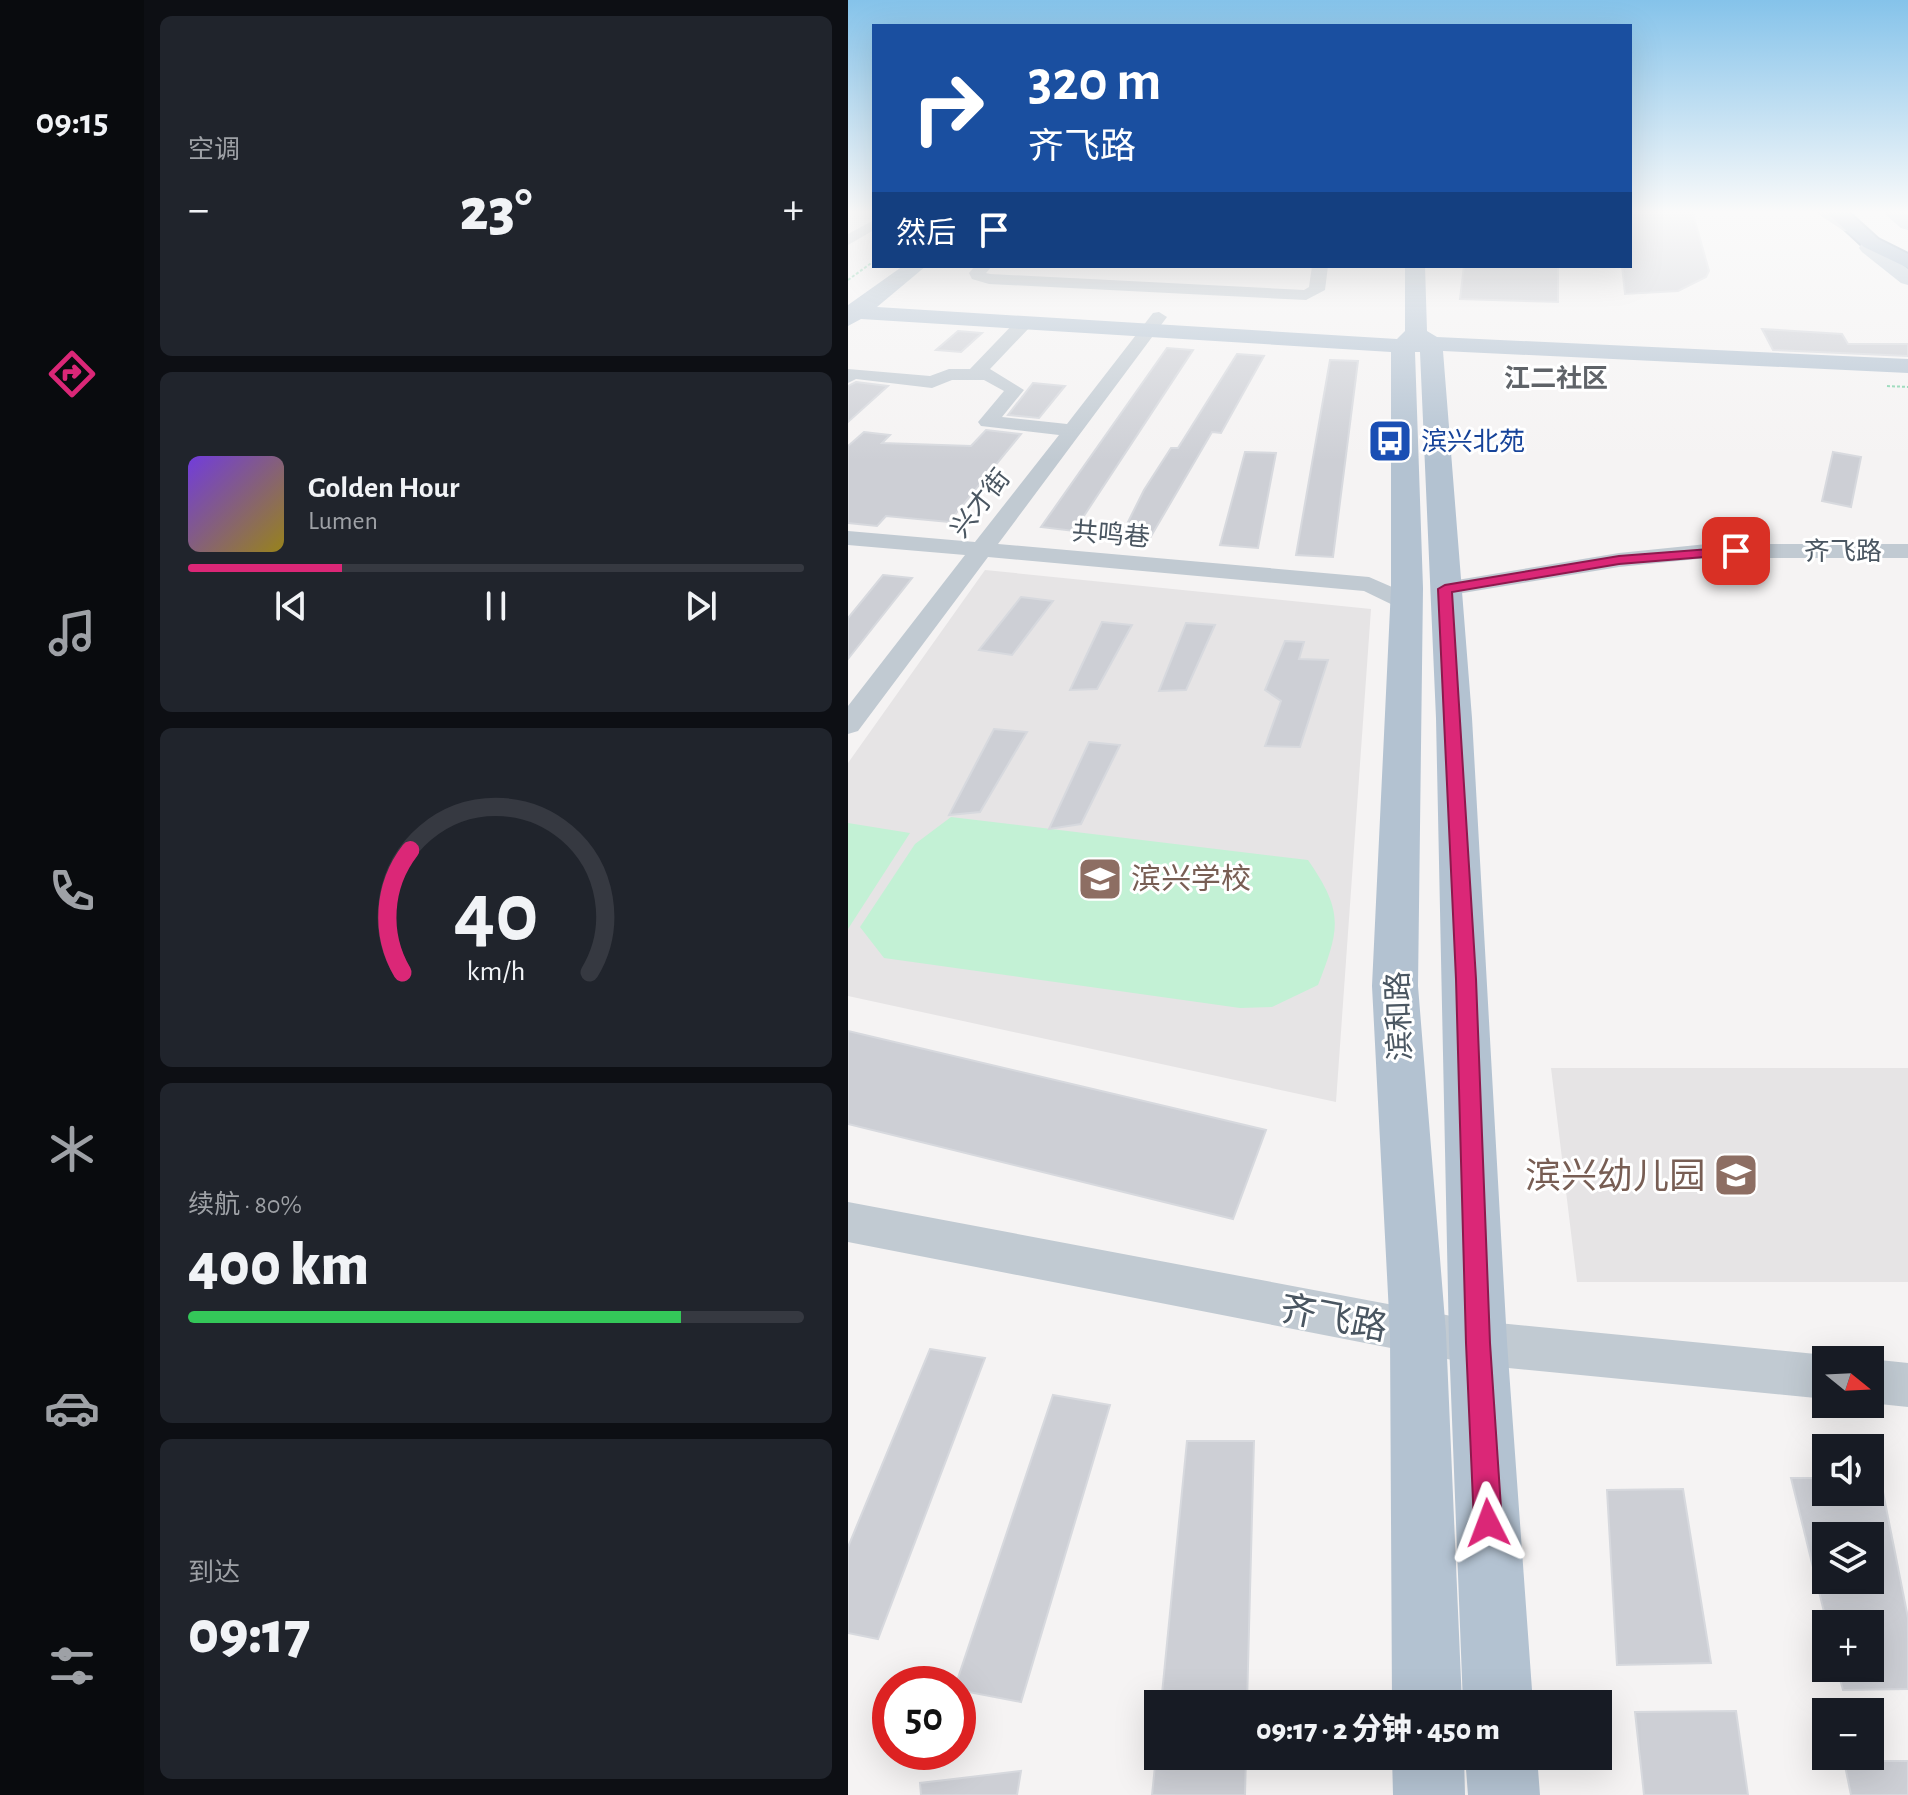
<!DOCTYPE html>
<html lang="zh">
<head>
<meta charset="utf-8">
<style>
  body { margin:0; font-family:"Alegreya Sans","Noto Sans SC",sans-serif; background:#20242c; color:#f1f3f6; height:100vh; display:flex; flex-direction:column; font-size:30px; white-space:nowrap }
  * { box-sizing:border-box; margin:0 }
  p { font-size:26px; color:#9ea1a6 }
  .icon { flex:none; width:44px; height:44px; fill:none; stroke:currentColor; stroke-width:2; stroke-linecap:round; stroke-linejoin:round }
  .map { position:relative; flex:1; overflow:hidden }
  .sheet { display:flex; flex-direction:column; gap:16px; padding:16px; background:#0d0f14; width:704px }
  .sheet>* { flex:none }
  .top-card { position:absolute; left:24px; top:24px; width:760px; height:244px; border-radius:0px; box-shadow:0 8px 32px #0002; background:#1a4fa0; color:#fff; overflow:hidden }
  .needle { width:52px; rotate:108deg }
  .tools { position:absolute; left:964px; top:1346px; display:grid; gap:16px }
  .tools a { display:grid; place-items:center; width:72px; height:72px; border-radius:0px; background:#171b24; box-shadow:0 8px 32px #0002; font-size:40px }
  .speed { position:absolute; left:24px; top:1666px; display:flex; gap:16px; font-size:40px; font-weight:700; text-align:center }
  .speed>* { display:grid; place-content:center; width:104px; height:104px; border-radius:50%; background:#171b24; box-shadow:0 8px 32px #0002; line-height:1 }
  .speed .limit { border:12px solid #d22; background:#fff; color:#111 }
  .pin { position:absolute; display:grid; place-items:center; width:68px; height:68px; color:#fff; margin:-34px; border-radius:16px; box-shadow:0 4px 12px #0006 }
  .me { position:absolute; width:88px; margin:-44px; rotate:357deg; stroke-linejoin:round; filter:drop-shadow(0 0 6px #0008) }
  .turn { display:flex; align-items:center; gap:28px; height:168px; padding:0 24px; font-size:36px }
  .turn .icon { width:104px; height:104px; stroke-width:2.5 }
  .turn b { display:block; font-size:56px; line-height:68px }
  .then { display:flex; align-items:center; height:76px; padding:0 24px; background:#0003; gap:16px; font-size:30px }
  .big { font-size:60px; font-weight:800; line-height:1.1 }
  .sheet .widget { flex:1; display:flex; flex-direction:column; justify-content:center; gap:12px; min-width:0; padding:0 28px; border-radius:12px; background:#20242c }
  .sheet .dial { align-items:center; gap:0 }
  .dial svg { height:208px; overflow:visible; fill:none; stroke:#363941; stroke-width:7; stroke-linecap:round; text-anchor:middle }
  .dial text { fill:#f1f3f6; stroke:none }
  .song { display:flex; align-items:center; gap:24px }
  .cover { width:96px; height:96px; border-radius:12px; background:linear-gradient(135deg,hsl(260 70% 55%),hsl(50 70% 35%)) }
  .played { height:8px; border-radius:4px; background:linear-gradient(90deg,#db2777 25%,#363941 25%) }
  .keys { display:flex; justify-content:space-around; direction:ltr }
  .heat { display:flex; justify-content:space-between; align-items:center; font-size:44px; direction:ltr }
  .charge { height:12px; border-radius:6px; background:linear-gradient(90deg,#34c759 80%,#363941 0) }
  .trip { position:absolute; left:296px; top:1690px; width:468px; height:80px; border-radius:0px; background:#171b24; box-shadow:0 8px 32px #0002; font-weight:800; line-height:80px; text-align:center }
  main { display:flex; flex:1; min-height:0 }
  .dock { display:flex; flex-direction:column; width:144px; justify-content:space-around; align-items:center; background:#090b0e; color:#9ea1a6 }
  .dock .icon { width:56px; height:56px }
  .dock .selected { color:#db2777 }
  .dock b { font-size:36px; color:#f1f3f6 }
  .map>svg:first-child { display:block }
  .education { fill:#e6e4e5 }
  .green { fill:#c3f1d5 }
  .building { fill:#cdcfd5; stroke:#d7d9de; stroke-width:2; fill-rule:evenodd }
  .lines { fill:none; stroke-linecap:round; stroke-linejoin:round }
  .highway-casing { stroke:#7690ad; stroke-width:4 }
  .path { stroke:#7ad0a6; stroke-width:2; stroke-dasharray:3 2; stroke-linecap:butt }
  .minor { fill:#c1cad2; fill-rule:evenodd }
  .major { fill:#b3c2d1; fill-rule:evenodd }
  .highway { fill:#8ba5c1; fill-rule:evenodd }
  .route { fill:#db2777; stroke:#8e194d; stroke-width:2 }
  .labels { text-anchor:middle; stroke-width:6; stroke-linejoin:round; paint-order:stroke }
  .far-neighbourhood-label { font-size:26px; font-weight:bold; fill:#5f6368; stroke:#fff }
  .far-transit-label { font-size:26px; fill:#164399; stroke:#fff; text-anchor:start }
  .far-street-label { font-size:26px; fill:#4a5661; stroke:#fff }
  .education-label { font-size:30px; fill:#785e54; stroke:#fff; text-anchor:start }
  .street-label { font-size:30px; fill:#4a5661; stroke:#fff }
  .near-education-label { font-size:36px; fill:#785e54; stroke:#fff; text-anchor:end }
  .near-street-label { font-size:36px; fill:#4a5661; stroke:#fff }
</style>
</head>
<body>
<main>
<nav class="dock">
<b>09:15</b>
<svg class="icon selected" aria-label="directions" viewBox="0 0 24 24"><path d="M12 3l9 9-9 9-9-9zM9 14v-3h6M13 9l2 2-2 2"/></svg>
<svg class="icon" aria-label="music" viewBox="0 0 24 24"><path d="M9 18V5l10-2v13"/><circle cx="6" cy="18" r="3"/><circle cx="16" cy="16" r="3"/></svg>
<svg class="icon" aria-label="phone" viewBox="0 0 24 24"><path d="M5 4h4l2 5-3 2q2 4 5 5l2-3 5 2v4C11 20 4 13 5 4z"/></svg>
<svg class="icon" aria-label="climate" viewBox="0 0 24 24"><path d="M12 3v18M4 7l16 10M4 17L20 7"/></svg>
<svg class="icon" aria-label="car" viewBox="0 0 24 24"><path d="M5 17H2v-5l4-1 3-4h7l3 4 3 1v5h-3M9 17h6M6 11h13"/><circle cx="7" cy="17" r="2"/><circle cx="17" cy="17" r="2"/></svg>
<svg class="icon" aria-label="filters" viewBox="0 0 24 24"><path d="M4 7h16M4 17h16"/><circle cx="9" cy="7" r="2"/><circle cx="15" cy="17" r="2"/></svg>
</nav>
<section class="sheet">
<div class="widget"><p>空调</p>
<div class="heat"><a>−</a><b class="big">23°</b><a>+</a></div>
</div>
<div class="widget">
<div class="song"><i class="cover"></i><div><b>Golden Hour</b><p>Lumen</p></div></div>
<div class="played"></div>
<div class="keys"><svg class="icon" aria-label="previous" viewBox="0 0 24 24"><path d="M18 5L8 12l10 7zM5 5v14"/></svg><svg class="icon" aria-label="pause" viewBox="0 0 24 24"><path d="M8 5v14M16 5v14"/></svg><svg class="icon" aria-label="next" viewBox="0 0 24 24"><path d="M6 5l10 7-10 7zM19 5v14"/></svg></div>
</div>
<div class="widget dial"><svg viewBox="0 0 100 80">
<path d="M14 69A42 42 0 1 1 86 69"/>
<path d="M14 69A42 42 0 0 1 17 22" stroke="#db2777"/>
<text x="50" y="56" font-size="32" font-weight="700">40</text>
<text x="50" y="72" font-size="11">km/h</text>
</svg></div>
<div class="widget"><p>续航 · 80%</p><b class="big">400 km</b><div class="charge"></div></div>
<div class="widget"><p>到达</p><b class="big">09:17</b></div>
</section>
<div class="map">
<svg width="1060" height="1795" viewBox="0 0 1060 1795">
  <rect width="100%" height="100%" fill="#f5f3f3"/>
  <path class="education" d="M137,570L523,609L488,1102L0,996V763Z
    M703,1068H1060V1282H729Z"/>
  <path class="green" d="M103,817L460,860C496,912 492,928 470,985L424,1007L392,1008L36,958L12,927L67,844Z
    M0,823L62,833L0,929Z"/>
  <path class="building" d="M782,210H844L861,271L858,277L830,291L777,294L774,266H782Z
    M616,266H710V302L612,299Z
    M914,329L994,334L1000,344H1060V356L925,350Z
    M110,331L134,333L113,352L88,350Z
    M319,348L345,350L226,531L193,527Z
    M389,354L416,356L373,433L364,432L302,538L273,536L296,490L323,448H330Z
    M482,360L510,361L485,557L448,555Z
    M8,382L40,386L0,422V386Z
    M185,383L217,386L191,418L160,415Z
    M138,430L173,434L101,522L38,516L29,526L0,523V446L16,432L42,435L34,443L123,446Z
    M397,452L428,453L410,548L372,545Z
    M985,452L1013,457L1003,507L974,501Z
    M35,575L64,578L0,659V618Z
    M173,597L205,601L164,655L131,650Z
    M254,622L284,625L249,689L222,690Z
    M338,623L367,625L338,690L311,691Z
    M437,641L456,642L451,659L480,660L452,747L417,746L433,701L417,690Z
    M146,729L179,732L132,812L101,815Z
    M241,742L272,745L233,824L201,829Z
    M0,1031L418,1130L385,1219L0,1124Z
    M82,1349L137,1358L30,1639L0,1633V1547Z
    M205,1395L262,1405L173,1702L110,1690V1678Z
    M339,1441H406L399,1704H313Z
    M943,1478H978V1492H1035L1060,1618V1689L995,1690L989,1668H1022V1624H979ZM978,1536H1022V1580H978Z
    M835,1489L863,1663L769,1665L759,1490Z
    M888,1711L900,1795H796L787,1712Z
    M308,1756H398L397,1795H304Z
    M996,1761H1060V1795H1003Z
    M173,1771L169,1795H73L72,1783Z"/>
  <g class="lines">
    <g class="highway-casing">
      <path id="highway" d="M976,210H998L1030,239L1060,254V268L1016,247Z"/>
    </g>
    <path class="path" d="M0,280L26,261
      M1039,386L1060,387"/>
    <path class="minor" d="M26,220V230L0,245V234Z
      M127,266H144L138,273L142,274L456,290L461,287L464,266H480L477,290L458,300L141,284L124,279L121,273Z
      M311,312L319,317L150,544L521,577L567,597L570,602L567,607H549L516,591L140,557L10,731L0,734V706L117,555L0,545V531L127,542L211,435L133,426L130,422L156,391L136,380H104L84,388L8,379L0,383V369L82,376L101,369H122L170,319H182L184,323L182,327L142,369L176,390L154,417L219,424L305,313Z
      M859,544H1060V558H859L771,567L597,596L589,594L585,589L589,584L597,582L771,553Z
      M0,1202L630,1321L978,1355L991,1360H978V1399L630,1365L0,1242Z
      M1022,1359L1060,1363V1407L1022,1403V1360H1019Z"/>
    <path class="major" d="M964,210H987L1012,227L1010,231H996Z
      M1032,210H1053L1060,215V230L1053,228Z
      M1023,237L1030,239L1031,247L1060,269V285L1053,283L1014,252L1011,248L1016,239Z
      M55,266H78L29,307L549,339L557,331V266H577L579,331L589,337L1060,359V373L595,351L624,718L659,1342L685,1704H615L601,1342L588,718L572,352H567L575,588L570,986L598,1333L614,1704H544L542,1333L524,986L543,588V352L13,319L0,326V305Z
      M544,1756H616L617,1795H545Z
      M617,1756H689L692,1795H620Z"/>
    <use href="#highway" class="highway"/>
  </g>
  <linearGradient id="sky" x2="0" y2="1"><stop stop-color="#85c3ea"/><stop offset="0.46" stop-color="#fafafa"/><stop offset="1" stop-color="#fafafa" stop-opacity="0"/></linearGradient>
  <rect width="1060" height="461" fill="url(#sky)"/>
  <path class="route" d="M888,547L895,551L893,554L771,564L604,592L628,979L642,1343L654,1523L650,1533L640,1537L630,1533L626,1523L618,1343L608,979L590,589L597,585L771,556Z"/>
  <defs>
    <g id="bus-square" transform="scale(2.3)"><rect x="-9" y="-9" width="18" height="18" rx="4" fill="#1a4fb4" stroke="#fff"/><path d="M-5-6H5V4H4V6H2V4H-2V6H-4V4H-5ZM-3.5-4V0h7V-4ZM-3.5 1.2v1.5H-2V1.2ZM2 1.2v1.5H3.5V1.2Z" fill="#fff"/></g>
    <g id="school-square" transform="scale(2.3)"><rect x="-9" y="-9" width="18" height="18" rx="4" fill="#8d6e63" stroke="#fff"/><path d="M0-5L7-2L0 1L-7-2ZM-4 1L0 2.5L4 1V4Q0 6-4 4Z" fill="#fff"/></g>
  </defs>
  <g fill-rule="evenodd">
    <use href="#bus-square" x="542" y="441"/>
    <use href="#school-square" x="252" y="879"/>
    <use href="#school-square" x="888" y="1175"/>
  </g>
  <g class="labels">
    <g class="far-neighbourhood-label">
      <text x="708" y="387">江二社区</text>
    </g>
    <g class="far-transit-label">
      <text x="573" y="450">滨兴北苑</text>
    </g>
    <g class="far-street-label">
      <text transform="translate(132 503) rotate(-52)" y="9">兴才街</text>
      <text transform="translate(263 534) rotate(5)" y="9">共鸣巷</text>
      <text x="995" y="560">齐飞路</text>
    </g>
    <g class="education-label">
      <text x="283" y="889">滨兴学校</text>
    </g>
    <g class="street-label">
      <text transform="translate(551 1016) rotate(-92)" y="10">滨和路</text>
    </g>
    <g class="near-education-label">
      <text x="857" y="1188">滨兴幼儿园</text>
    </g>
    <g class="near-street-label">
      <text transform="translate(486 1317) rotate(11)" y="13">齐飞路</text>
    </g>
  </g>
</svg>
<div class="tools">
<a><svg class="needle" viewBox="-14 -14 28 28"><path d="M0-13l5 13h-10z" fill="#e53935"/><path d="M0 13l5-13h-10z" fill="#9ea1a6"/></svg></a>
<a><svg class="icon" aria-label="sound" viewBox="0 0 24 24"><path d="M4 9h4l5-4v14l-5-4H4zM17 9q2 3 0 6"/></svg></a>
<a><svg class="icon" aria-label="layers" viewBox="0 0 24 24"><path d="M12 4l9 5-9 5-9-5zM3 14l9 5 9-5"/></svg></a>
<a>+</a>
<a>−</a>
</div>
<div class="speed"><div class="limit">50</div></div>
<div class="pin" style="left:888px;top:551px;background:#d93025"><svg class="icon" aria-label="arrive" viewBox="0 0 24 24"><path d="M6 21V4h12l-3 4 3 4H6"/></svg></div>
<svg class="me" style="left:640px;top:1523px" viewBox="-20 -20 40 40"><path d="M0-17L14 15 0 8-14 15z" fill="#db2777" stroke="#fff" stroke-width="4"/></svg>
<div class="trip">09:17 · 2 分钟 · 450 m</div>
<div class="top-card">
<div class="turn"><svg class="icon" aria-label="right" viewBox="0 0 24 24"><path d="M7 20v-9h11M14 6l5 5-5 5"/></svg><div><b>320 m</b>齐飞路</div></div>
<div class="then">然后<svg class="icon" aria-label="arrive" viewBox="0 0 24 24"><path d="M6 21V4h12l-3 4 3 4H6"/></svg></div>
</div>
</div>
</main>
</body>
</html>
